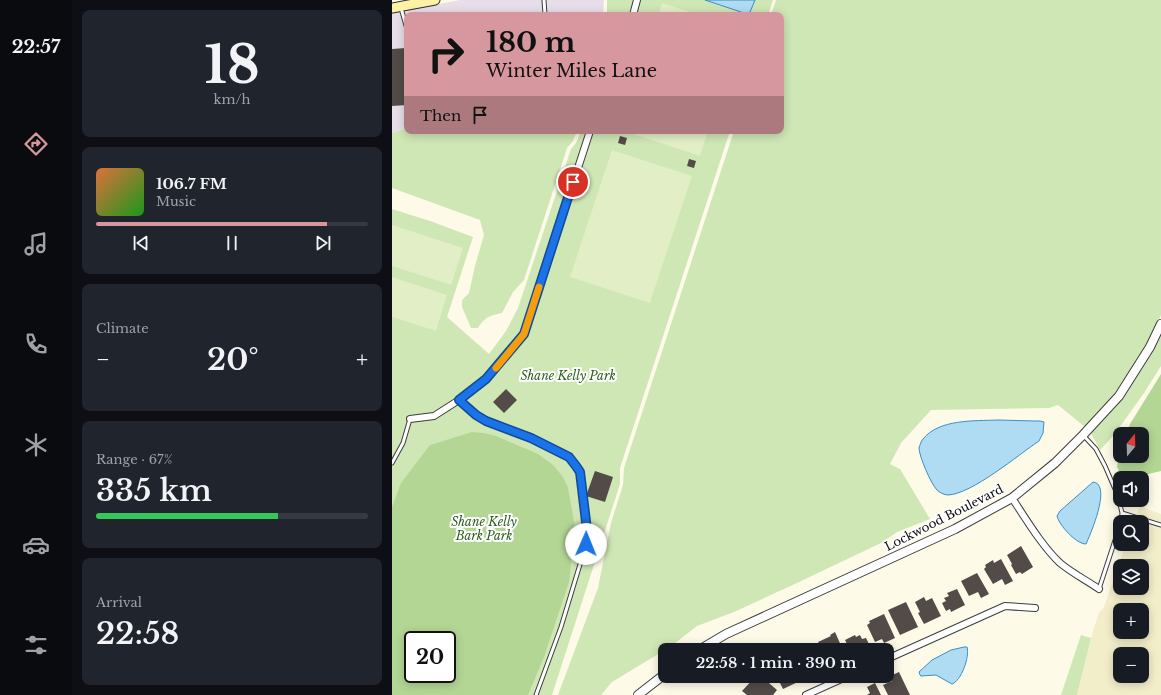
<!DOCTYPE html>
<html lang="en">
<head>
<meta charset="utf-8">
<style>
  body { margin:0; font-family:"Libre Baskerville",serif; background:#20242c; color:#f1f3f6; height:100vh; display:flex; flex-direction:column; font-size:15px; white-space:nowrap }
  * { box-sizing:border-box; margin:0 }
  p { font-size:13px; color:#9ea1a6 }
  .icon { flex:none; width:22px; height:22px; fill:none; stroke:currentColor; stroke-width:2; stroke-linecap:round; stroke-linejoin:round }
  .map { position:relative; flex:1; overflow:hidden }
  .side { display:flex; flex-direction:column; gap:10px; padding:10px; background:#0d0f14; width:320px }
  .side>* { flex:none }
  .banner { position:absolute; left:12px; top:12px; width:380px; height:122px; border-radius:8px; box-shadow:0 2px 10px #0003; background:#d6989e; color:#111; overflow:hidden }
  .needle { width:26px; rotate:19deg }
  .controls { position:absolute; left:721px; top:427px; display:grid; gap:8px }
  .controls a { display:grid; place-items:center; width:36px; height:36px; border-radius:8px; background:#171b24; box-shadow:0 2px 10px #0003; font-size:20px }
  .speed { position:absolute; left:12px; top:631px; display:flex; gap:8px; font-size:20px; font-weight:700; text-align:center }
  .speed>* { display:grid; place-content:center; width:52px; height:52px; border-radius:50%; background:#171b24; box-shadow:0 2px 10px #0003; line-height:1 }
  .speed .limit { border:2px solid #111; border-radius:6px; background:#fff; color:#111 }
  .pin { position:absolute; display:grid; place-items:center; width:34px; height:34px; color:#fff; margin:-17px; border:2px solid #fff; border-radius:50%; box-shadow:0 1px 4px #0007 }
  .me { position:absolute; width:44px; margin:-22px; rotate:1deg; stroke-linejoin:round; filter:drop-shadow(0 0 3px #0008) }
  .turn { display:flex; align-items:center; gap:14px; height:84px; padding:0 16px; font-size:18px }
  .turn .icon { width:52px; height:52px; stroke-width:2.5 }
  .turn b { display:block; font-size:28px; line-height:34px }
  .then { display:flex; align-items:center; height:38px; padding:0 16px; background:#0003; gap:8px; font-size:15px }
  .big { font-size:30px; font-weight:600; line-height:1.1 }
  .side .card { flex:1; display:flex; flex-direction:column; justify-content:center; gap:6px; min-width:0; padding:0 14px; border-radius:8px; background:#20242c }
  .side .dial { align-items:center; gap:0 }
  .dial b { font-size:52px; line-height:1 }
  .song { display:flex; align-items:center; gap:12px }
  .cover { width:48px; height:48px; border-radius:6px; background:linear-gradient(135deg,hsl(20 70% 55%),hsl(120 70% 35%)) }
  .played { height:4px; border-radius:2px; background:linear-gradient(90deg,#d6989e 85%,#363941 85%) }
  .keys { display:flex; justify-content:space-around; direction:ltr }
  .heat { display:flex; justify-content:space-between; align-items:center; font-size:22px; direction:ltr }
  .charge { height:6px; border-radius:3px; background:linear-gradient(90deg,#34c759 67%,#363941 0) }
  .trip { position:absolute; left:266px; top:643px; width:236px; height:40px; border-radius:8px; background:#171b24; box-shadow:0 2px 10px #0003; font-weight:600; line-height:40px; text-align:center }
  main { display:flex; flex:1; min-height:0 }
  .dock { display:flex; flex-direction:column; width:72px; justify-content:space-around; align-items:center; background:#090b0e; color:#9ea1a6 }
  .dock .icon { width:28px; height:28px }
  .dock .current { color:#d6989e }
  .dock b { font-size:18px; color:#f1f3f6 }
  .map>svg:first-child { display:block }
  .industrial { fill:#e8dee9 }
  .farmland { fill:#f2eeca; fill-rule:evenodd }
  .green { fill:#cfe6b5; fill-rule:evenodd }
  .forest { fill:#b3d694; fill-rule:evenodd }
  .pitch { fill:#e1eec6 }
  .water { fill:#afdbf3; stroke:#3991c7 }
  .building { fill:#524b47 }
  .lines { fill:none; stroke-linecap:round; stroke-linejoin:round }
  .service-casing { stroke:#3d3d3d; stroke-width:5 }
  .minor-casing { stroke:#3d3d3d; stroke-width:8 }
  .tertiary-casing { stroke:#3d3d3d; stroke-width:10 }
  .secondary-casing { stroke:#2c2c2c; stroke-width:11 }
  .service { stroke:#fff; stroke-width:3 }
  .minor { stroke:#fff; stroke-width:6 }
  .tertiary { stroke:#fff; stroke-width:8 }
  .secondary { stroke:#fcf1a6; stroke-width:9 }
  .route-casing { stroke:#114b97; stroke-width:10 }
  .route { stroke:#1a73e8; stroke-width:7 }
  .slow { stroke:#f59e0b; stroke-width:7 }
  .labels { text-anchor:middle; stroke-width:4; stroke-linejoin:round; paint-order:stroke }
  .park-label { font-size:12px; font-style:italic; fill:#2d5e1e; stroke:#fff }
  .street-label { font-size:12px; fill:#0a0a0a; stroke:#fff }
</style>
</head>
<body>
<main>
<nav class="dock">
<b>22:57</b>
<svg class="icon current" aria-label="directions" viewBox="0 0 24 24"><path d="M12 3l9 9-9 9-9-9zM9 14v-3h6M13 9l2 2-2 2"/></svg>
<svg class="icon" aria-label="music" viewBox="0 0 24 24"><path d="M9 18V5l10-2v13"/><circle cx="6" cy="18" r="3"/><circle cx="16" cy="16" r="3"/></svg>
<svg class="icon" aria-label="phone" viewBox="0 0 24 24"><path d="M5 4h4l2 5-3 2q2 4 5 5l2-3 5 2v4C11 20 4 13 5 4z"/></svg>
<svg class="icon" aria-label="climate" viewBox="0 0 24 24"><path d="M12 3v18M4 7l16 10M4 17L20 7"/></svg>
<svg class="icon" aria-label="car" viewBox="0 0 24 24"><path d="M5 17H2v-5l4-1 3-4h7l3 4 3 1v5h-3M9 17h6M6 11h13"/><circle cx="7" cy="17" r="2"/><circle cx="17" cy="17" r="2"/></svg>
<svg class="icon" aria-label="filters" viewBox="0 0 24 24"><path d="M4 7h16M4 17h16"/><circle cx="9" cy="7" r="2"/><circle cx="15" cy="17" r="2"/></svg>
</nav>
<section class="side">
<div class="card dial"><b>18</b><p>km/h</p></div>
<div class="card">
<div class="song"><i class="cover"></i><div><b>106.7 FM</b><p>Music</p></div></div>
<div class="played"></div>
<div class="keys"><svg class="icon" aria-label="previous" viewBox="0 0 24 24"><path d="M18 5L8 12l10 7zM5 5v14"/></svg><svg class="icon" aria-label="pause" viewBox="0 0 24 24"><path d="M8 5v14M16 5v14"/></svg><svg class="icon" aria-label="next" viewBox="0 0 24 24"><path d="M6 5l10 7-10 7zM19 5v14"/></svg></div>
</div>
<div class="card"><p>Climate</p>
<div class="heat"><a>−</a><b class="big">20°</b><a>+</a></div>
</div>
<div class="card"><p>Range · 67%</p><b class="big">335 km</b><div class="charge"></div></div>
<div class="card"><p>Arrival</p><b class="big">22:58</b></div>
</section>
<div class="map">
<svg width="769" height="695" viewBox="0 0 769 695">
  <rect width="100%" height="100%" fill="#fefae8"/>
  <path class="industrial" d="M68,0H212L211,15H15V128L0,133V13Z"/>
  <path class="farmland" d="M748,506L769,514V695H685L699,638L707,612L711,609L734,544H750V522H742ZM728,566H750V588H728ZM728,610H750V632H728ZM728,654H750V676H728Z"/>
  <path class="green" d="M215,0H381L376,15H215Z
    M384,0H769V315L755,345L723,393L693,427L666,405L657,408L539,410L509,443L498,464L508,469L538,519L505,532L491,542L405,583L342,612L305,626L278,647L220,682L209,695H166L206,588L219,523L231,485L232,468L342,131H389V15H379Z
    M15,128V131H185L181,141L175,148L132,280L121,292L110,313C97,316 93,317 86,328H79L70,307V300L77,293L83,266L92,235L88,220L0,188V133Z
    M189,131H338L228,468V484L160,695H0V209L38,221L81,237L55,317L97,354L114,331L126,308L179,149L184,143ZM21,640H55V674H21Z
    M769,334V366L752,393L722,435L708,450L699,433L730,398L762,349Z
    M689,635L699,638L685,695H669Z"/>
  <path class="forest" d="M769,374V471L748,476L730,477L725,467L728,451V456H750V434H734L738,424Z
    M80,432L91,433L104,436L146,454L161,465L171,477L176,488L183,527L177,582L152,657L136,695H0V507L9,483L38,445ZM21,640H55V674H21Z"/>
  <path class="pitch" d="M270,3L307,15H266Z
    M232,131H316L308,156Z
    M220,150L300,176L258,303L178,277Z
    M0,225L71,248L59,285L0,266Z
    M0,277L55,295L44,331L0,317Z"/>
  <path class="water" d="M313,0H363L358,12L355,14Z
    M606,420L643,421H648L652,422L651,433L647,441C626,455 580,494 556,495C552,495 547,492 545,490C539,484 527,456 527,448C528,445 529,441 531,439C547,419 582,421 606,420Z
    M701,482C720,484 699,533 694,544C684,544 667,525 665,516L668,511Z
    M572,647H575C578,657 569,681 560,684L544,675L529,676L528,675L527,672L540,660L559,650Z"/>
  <path class="building" d="M14,48L15,72H13L15,105L0,106V49Z
    M228,136L235,138L233,145L226,143Z
    M297,159L304,161L302,168L295,166Z
    M114,389L125,400L112,413L101,402Z
    M203,471L221,477L213,502L194,496Z
    M629,546L641,567L630,574L628,572L624,574L619,565L620,564L615,555Z
    M609,559L621,581L613,585L610,579L601,584L592,569L594,567L593,565L601,560L602,563Z
    M585,573L597,594L589,598L586,592L577,596L569,581Z
    M565,589L573,605L559,612L558,609L554,611L550,603L554,601L552,598L557,596L555,593Z
    M532,597L534,601L540,598L549,616L532,624L526,613L528,612L523,602Z
    M514,602L526,627L508,635L496,610Z
    M492,614L503,638L492,643L490,639L483,642L475,625L478,623L477,621Z
    M443,632L451,650H430L426,642L439,636L438,635Z
    M463,635L464,637L468,635L470,639L474,638L479,648L475,650H458L453,640Z
    M507,672L518,695H496L491,685L500,681L498,676Z
    M364,676H369L385,690L381,695H355L350,691Z
    M387,676H406L408,681L391,689L385,677Z
    M483,683L489,695H475L478,693L475,687Z"/>
  <g class="lines">
    <g class="service-casing">
      <path id="service" d="M152,0L153,15
        M9,8L15,29
        M67,400L84,415L94,421L139,438L177,457L188,472L196,538L169,627L144,695
        M691,435L704,449L713,466L726,496L730,513L729,522
        M0,463L11,443L18,419
        M730,513L769,525
        M707,589L728,525"/>
    </g>
    <g class="minor-casing">
      <path id="minor" d="M241,15L245,0
        M18,419L42,416L67,400L94,379L132,334L198,131
        M620,498C634,519 650,546 668,563C680,573 694,580 707,589
        M495,659L613,606L643,608
        M414,695L456,676"/>
    </g>
    <g class="tertiary-casing">
      <path id="tertiary" d="M307,650L334,634L563,529L620,498L663,463L691,435L727,396L758,347L769,324
        M246,695L273,674"/>
    </g>
    <g class="secondary-casing">
      <path id="secondary" d="M0,8L43,0"/>
    </g>
    <use href="#service" class="service"/>
    <use href="#minor" class="minor"/>
    <use href="#tertiary" class="tertiary"/>
    <use href="#secondary" class="secondary"/>
  </g>
  <g class="lines">
    <g class="route-casing">
      <path id="route" d="M181,182L132,334L94,379L67,400L84,415L94,421L139,438L177,457L184,466L188,472L196,538L194,544"/>
    </g>
    <use href="#route" class="route"/>
    <path class="slow" d="M104,368L132,334L147,287"/>
  </g>
  <g class="labels">
    <g class="park-label">
      <text x="176" y="380">Shane Kelly Park</text>
      <text x="92" y="526">Shane Kelly<tspan x="92" dy="14">Bark Park</tspan></text>
    </g>
    <g class="street-label">
      <text transform="translate(552 518) rotate(-27)" y="4">Lockwood Boulevard</text>
    </g>
  </g>
</svg>
<div class="controls">
<a><svg class="needle" viewBox="-14 -14 28 28"><path d="M0-13l5 13h-10z" fill="#e53935"/><path d="M0 13l5-13h-10z" fill="#9ea1a6"/></svg></a>
<a><svg class="icon" aria-label="sound" viewBox="0 0 24 24"><path d="M4 9h4l5-4v14l-5-4H4zM17 9q2 3 0 6"/></svg></a>
<a><svg class="icon" aria-label="search" viewBox="0 0 24 24"><circle cx="10" cy="10" r="6"/><path d="M15 15l6 6"/></svg></a>
<a><svg class="icon" aria-label="layers" viewBox="0 0 24 24"><path d="M12 4l9 5-9 5-9-5zM3 14l9 5 9-5"/></svg></a>
<a>+</a>
<a>−</a>
</div>
<div class="speed"><div class="limit">20</div></div>
<div class="pin" style="left:181px;top:182px;background:#d93025"><svg class="icon" aria-label="arrive" viewBox="0 0 24 24"><path d="M6 21V4h12l-3 4 3 4H6"/></svg></div>
<svg class="me" style="left:194px;top:544px" viewBox="-20 -20 40 40"><circle r="19" fill="#fff"/><path d="M0-13L10 11 0 6-10 11z" fill="#1a73e8"/></svg>
<div class="trip">22:58 · 1 min · 390 m</div>
<div class="banner">
<div class="turn"><svg class="icon" aria-label="right" viewBox="0 0 24 24"><path d="M7 20v-9h11M14 6l5 5-5 5"/></svg><div><b>180 m</b>Winter Miles Lane</div></div>
<div class="then">Then<svg class="icon" aria-label="arrive" viewBox="0 0 24 24"><path d="M6 21V4h12l-3 4 3 4H6"/></svg></div>
</div>
</div>
</main>
</body>
</html>
